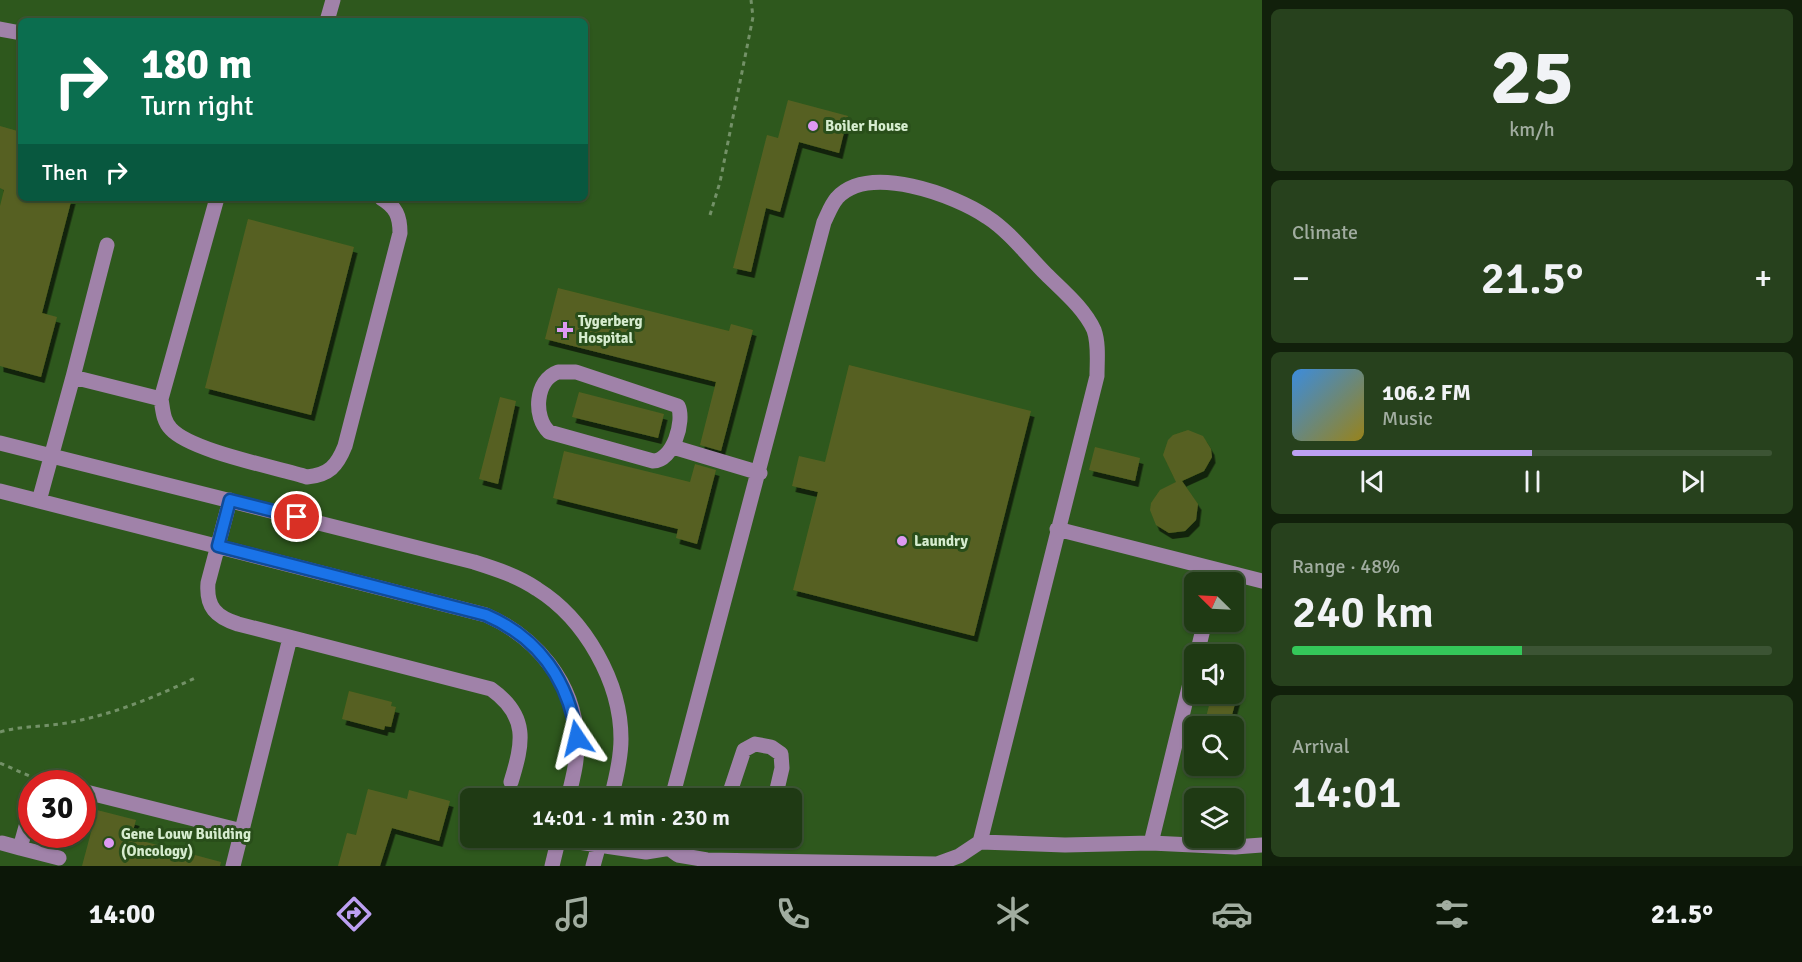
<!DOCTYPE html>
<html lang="en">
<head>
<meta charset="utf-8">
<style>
  body { margin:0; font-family:Signika,sans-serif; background:#27411d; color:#f1f3f6; height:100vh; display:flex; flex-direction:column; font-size:22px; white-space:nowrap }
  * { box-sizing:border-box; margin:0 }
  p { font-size:20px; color:#a1ada0 }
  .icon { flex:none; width:33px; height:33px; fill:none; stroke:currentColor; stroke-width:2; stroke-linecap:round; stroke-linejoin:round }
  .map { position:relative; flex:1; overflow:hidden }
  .side { display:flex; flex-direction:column; gap:9px; padding:9px; background:#11200b; width:540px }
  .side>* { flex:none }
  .hud { position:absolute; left:18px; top:18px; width:570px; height:183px; border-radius:9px; box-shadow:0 2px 4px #0004,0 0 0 2px #3c5434; background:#0b6e4f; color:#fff; overflow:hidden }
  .needle { width:39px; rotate:294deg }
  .controls { position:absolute; left:1184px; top:572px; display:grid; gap:12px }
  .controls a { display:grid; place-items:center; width:60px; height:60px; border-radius:9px; background:#1f3a14; box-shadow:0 2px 4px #0004,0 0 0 2px #3c5434; font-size:30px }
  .speed { position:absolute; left:18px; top:770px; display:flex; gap:12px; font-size:30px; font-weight:700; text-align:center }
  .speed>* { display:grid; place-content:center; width:78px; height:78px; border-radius:50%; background:#1f3a14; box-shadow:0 2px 4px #0004,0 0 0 2px #3c5434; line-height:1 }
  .speed .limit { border:9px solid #d22; background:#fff; color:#111 }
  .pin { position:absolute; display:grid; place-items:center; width:51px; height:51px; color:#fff; margin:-26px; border:3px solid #fff; border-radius:50%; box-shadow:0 2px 6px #0007 }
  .me { position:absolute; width:66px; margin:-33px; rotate:350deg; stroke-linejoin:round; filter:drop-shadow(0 0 4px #0008) }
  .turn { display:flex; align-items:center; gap:21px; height:126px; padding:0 24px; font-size:27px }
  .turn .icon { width:78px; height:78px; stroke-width:2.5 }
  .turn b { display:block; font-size:42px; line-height:51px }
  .then { display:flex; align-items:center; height:57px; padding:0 24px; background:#0003; gap:12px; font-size:22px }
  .big { font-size:45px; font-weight:600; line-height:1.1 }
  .side .tile { flex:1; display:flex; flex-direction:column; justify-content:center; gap:9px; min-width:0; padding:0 21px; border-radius:9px; background:#27411d }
  .side .dial { align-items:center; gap:0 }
  .dial b { font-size:78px; line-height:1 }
  .song { display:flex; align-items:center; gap:18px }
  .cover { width:72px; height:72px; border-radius:9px; background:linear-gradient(135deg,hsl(210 70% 55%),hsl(50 70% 35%)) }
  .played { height:6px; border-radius:3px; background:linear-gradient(90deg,#bca0f2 50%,#3c5434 50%) }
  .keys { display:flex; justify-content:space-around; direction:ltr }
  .heat { display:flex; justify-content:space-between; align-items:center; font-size:33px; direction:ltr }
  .charge { height:9px; border-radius:4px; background:linear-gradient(90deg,#34c759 48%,#3c5434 0) }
  .trip { position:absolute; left:460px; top:788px; width:342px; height:60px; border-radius:9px; background:#1f3a14; box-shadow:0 2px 4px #0004,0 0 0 2px #3c5434; font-weight:600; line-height:60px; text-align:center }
  .tab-bar { display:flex; height:96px; justify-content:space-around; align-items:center; background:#0c1708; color:#a1ada0 }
  .tab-bar .icon { width:42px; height:42px }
  .tab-bar .active { color:#bca0f2 }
  .tab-bar b { font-size:27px; color:#f1f3f6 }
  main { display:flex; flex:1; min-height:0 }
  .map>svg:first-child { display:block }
  .built { fill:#2e581d; fill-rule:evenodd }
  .building { fill:#566121; filter:url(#shadow) }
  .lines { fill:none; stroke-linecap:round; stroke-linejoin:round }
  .path { stroke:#739167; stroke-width:3; stroke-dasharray:4.5 4.5; stroke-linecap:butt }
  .minor { stroke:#a082a9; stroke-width:15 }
  .route-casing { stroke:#114b97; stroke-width:15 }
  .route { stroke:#1a73e8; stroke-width:10 }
  .poi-dot { fill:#dd99f3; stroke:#294e1a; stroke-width:2 }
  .labels { text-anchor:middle; stroke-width:6; stroke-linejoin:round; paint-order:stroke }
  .poi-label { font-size:15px; font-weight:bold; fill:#d6eccf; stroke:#294e1a; text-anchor:start }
</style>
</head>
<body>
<main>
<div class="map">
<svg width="1262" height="866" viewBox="0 0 1262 866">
  <defs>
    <filter id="shadow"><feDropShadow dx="3.5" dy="6" stdDeviation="0" flood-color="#0009"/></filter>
  </defs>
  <rect width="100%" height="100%" fill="#294e1a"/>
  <path class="built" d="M0,0H1262V866H0ZM21,21H585V198H21ZM1194,582H1233V621H1194ZM1194,654H1233V693H1194ZM1194,726H1233V765H1194ZM32,783H82V834H32ZM471,798H792V837H471ZM1194,798H1233V837H1194Z"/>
  <path class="building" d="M788,100L848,116L839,153L799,142L780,212L766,208L751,272L733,268L767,135L778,138Z
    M0,126L21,132V198H72L42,313L57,317L41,377L0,366V206L4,190L0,188Z
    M248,219L354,247L311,415L205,388Z
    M558,288L729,331L731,324L753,330L721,451L700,445L716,382L545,339Z
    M849,365L1031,411L974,636L793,590L818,492L792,486L799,456L825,462Z
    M579,392L664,414L658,438L572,417Z
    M500,397L516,401L498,484L479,479Z
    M1188,430L1203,436L1211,449L1212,457L1204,471L1182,481L1198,504L1196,520L1185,531L1169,533L1156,525L1150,510L1151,503L1160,490L1176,482L1163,455L1168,440L1173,435Z
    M1095,447L1140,458L1135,481L1089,470Z
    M564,451L690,482L695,464L716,470L697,544L676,538L678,529L553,498Z
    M349,691L392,702L391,706L396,707L391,727L385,726L384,730L342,719Z
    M1212,693H1238L1229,726H1204Z
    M368,789L407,799L409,790L450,801L439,841L392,828L380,866H338L347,833L356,835Z
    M97,810L136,820L131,838L221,862L220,866H82Z"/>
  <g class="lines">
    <path class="path" d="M710,215L720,182L753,17L751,0
      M0,732C20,726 39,727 60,724C107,717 153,698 195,678
      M0,763L34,778L40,783"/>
    <path class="minor" d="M327,21L333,0
      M0,29L21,33
      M217,198L161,399C163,410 163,421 171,429C191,451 275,467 307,477C329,475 337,466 345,446L400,233C400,216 396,207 381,198
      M558,372H576L678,406C685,421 673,461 653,461L549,432C533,417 535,380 558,372Z
      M73,377L107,245
      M0,443L474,562C496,569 518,576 537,589C585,619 621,682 621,739C621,759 616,779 611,798
      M673,447L760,473
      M0,491L486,615C536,637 574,682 577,739C578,759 573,778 568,798
      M230,500L208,583C206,607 216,617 238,624L491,689C529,716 523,743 511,782
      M39,501L73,377L161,399
      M1057,529L1262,581
      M1197,654L1205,621
      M82,791L242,831
      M672,798L824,222C828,214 831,205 837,198C869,163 955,195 987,217C1009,231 1028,256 1046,274C1063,291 1084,308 1094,330C1099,344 1097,361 1097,376L980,842
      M728,798L744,750L755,744L771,747L781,754L782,768L775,798
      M32,805L20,848L59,858
      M643,837L660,842L678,855L707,860L937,864L959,856L980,842L1065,845L1151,843L1235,847L1262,845
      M738,837L766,839
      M558,839L646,852L671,848
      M2,843L20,848
      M1151,843L1194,667
      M233,866L290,638
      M552,866L559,837
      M593,866L601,837"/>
  </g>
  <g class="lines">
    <g class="route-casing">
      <path id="route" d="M297,517L230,500L218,546L486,615C539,638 569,681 577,738"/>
    </g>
    <use href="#route" class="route"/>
  </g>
  <g class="poi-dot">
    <circle cx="813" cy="126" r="6"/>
    <path d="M562 321h6v6h6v6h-6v6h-6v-6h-6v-6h6z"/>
    <circle cx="902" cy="541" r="6"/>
    <circle cx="109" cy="843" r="6"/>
  </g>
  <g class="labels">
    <g class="poi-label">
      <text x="825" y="131">Boiler House</text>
      <text x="578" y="326">Tygerberg<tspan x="578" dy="17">Hospital</tspan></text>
      <text x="914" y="546">Laundry</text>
      <text x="121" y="839">Gene Louw Building<tspan x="121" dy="17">(Oncology)</tspan></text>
    </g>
  </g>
</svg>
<div class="controls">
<a><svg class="needle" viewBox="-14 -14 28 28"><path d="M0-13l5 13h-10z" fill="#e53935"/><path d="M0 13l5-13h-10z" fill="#a1ada0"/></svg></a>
<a><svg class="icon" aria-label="sound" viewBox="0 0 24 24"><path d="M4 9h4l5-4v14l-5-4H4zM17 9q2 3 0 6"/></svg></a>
<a><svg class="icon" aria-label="search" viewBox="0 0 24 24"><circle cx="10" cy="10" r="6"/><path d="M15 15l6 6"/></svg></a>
<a><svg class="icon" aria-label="layers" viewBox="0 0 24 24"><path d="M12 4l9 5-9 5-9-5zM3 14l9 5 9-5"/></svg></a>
</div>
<div class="speed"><div class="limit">30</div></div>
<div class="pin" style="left:297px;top:517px;background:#d93025"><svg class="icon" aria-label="arrive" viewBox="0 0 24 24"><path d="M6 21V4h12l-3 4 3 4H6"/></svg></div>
<svg class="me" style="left:577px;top:738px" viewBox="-20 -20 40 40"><path d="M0-17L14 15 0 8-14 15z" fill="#1a73e8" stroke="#fff" stroke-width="4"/></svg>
<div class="trip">14:01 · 1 min · 230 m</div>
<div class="hud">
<div class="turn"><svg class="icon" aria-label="right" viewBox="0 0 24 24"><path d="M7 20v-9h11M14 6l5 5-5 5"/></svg><div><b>180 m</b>Turn right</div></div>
<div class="then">Then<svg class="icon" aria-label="right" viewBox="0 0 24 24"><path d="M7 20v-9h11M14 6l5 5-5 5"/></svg></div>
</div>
</div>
<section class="side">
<div class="tile dial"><b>25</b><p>km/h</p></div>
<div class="tile"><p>Climate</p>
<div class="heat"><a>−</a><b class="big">21.5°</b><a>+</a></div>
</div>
<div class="tile">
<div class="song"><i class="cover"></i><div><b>106.2 FM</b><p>Music</p></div></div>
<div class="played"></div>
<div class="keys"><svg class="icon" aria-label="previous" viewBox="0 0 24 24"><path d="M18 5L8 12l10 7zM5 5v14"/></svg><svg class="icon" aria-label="pause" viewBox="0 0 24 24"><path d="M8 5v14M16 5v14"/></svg><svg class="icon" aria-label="next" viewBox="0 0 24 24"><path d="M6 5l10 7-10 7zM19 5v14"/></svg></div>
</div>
<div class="tile"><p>Range · 48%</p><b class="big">240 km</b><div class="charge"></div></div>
<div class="tile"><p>Arrival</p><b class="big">14:01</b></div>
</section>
</main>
<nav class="tab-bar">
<b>14:00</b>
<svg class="icon active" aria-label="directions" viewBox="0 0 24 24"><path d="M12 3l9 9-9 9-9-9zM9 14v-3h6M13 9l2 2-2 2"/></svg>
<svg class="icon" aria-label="music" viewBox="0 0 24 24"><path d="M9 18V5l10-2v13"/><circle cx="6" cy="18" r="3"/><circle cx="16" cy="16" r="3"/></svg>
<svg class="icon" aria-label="phone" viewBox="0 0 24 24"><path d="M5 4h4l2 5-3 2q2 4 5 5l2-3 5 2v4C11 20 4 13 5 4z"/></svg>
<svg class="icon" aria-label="climate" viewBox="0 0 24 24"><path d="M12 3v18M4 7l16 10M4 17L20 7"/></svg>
<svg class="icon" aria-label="car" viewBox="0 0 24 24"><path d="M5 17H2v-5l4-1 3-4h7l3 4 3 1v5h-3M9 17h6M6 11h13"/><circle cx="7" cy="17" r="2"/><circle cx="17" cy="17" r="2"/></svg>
<svg class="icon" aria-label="filters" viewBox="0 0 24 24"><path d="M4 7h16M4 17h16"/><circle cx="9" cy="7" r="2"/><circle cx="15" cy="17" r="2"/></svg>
<b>21.5°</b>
</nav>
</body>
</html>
